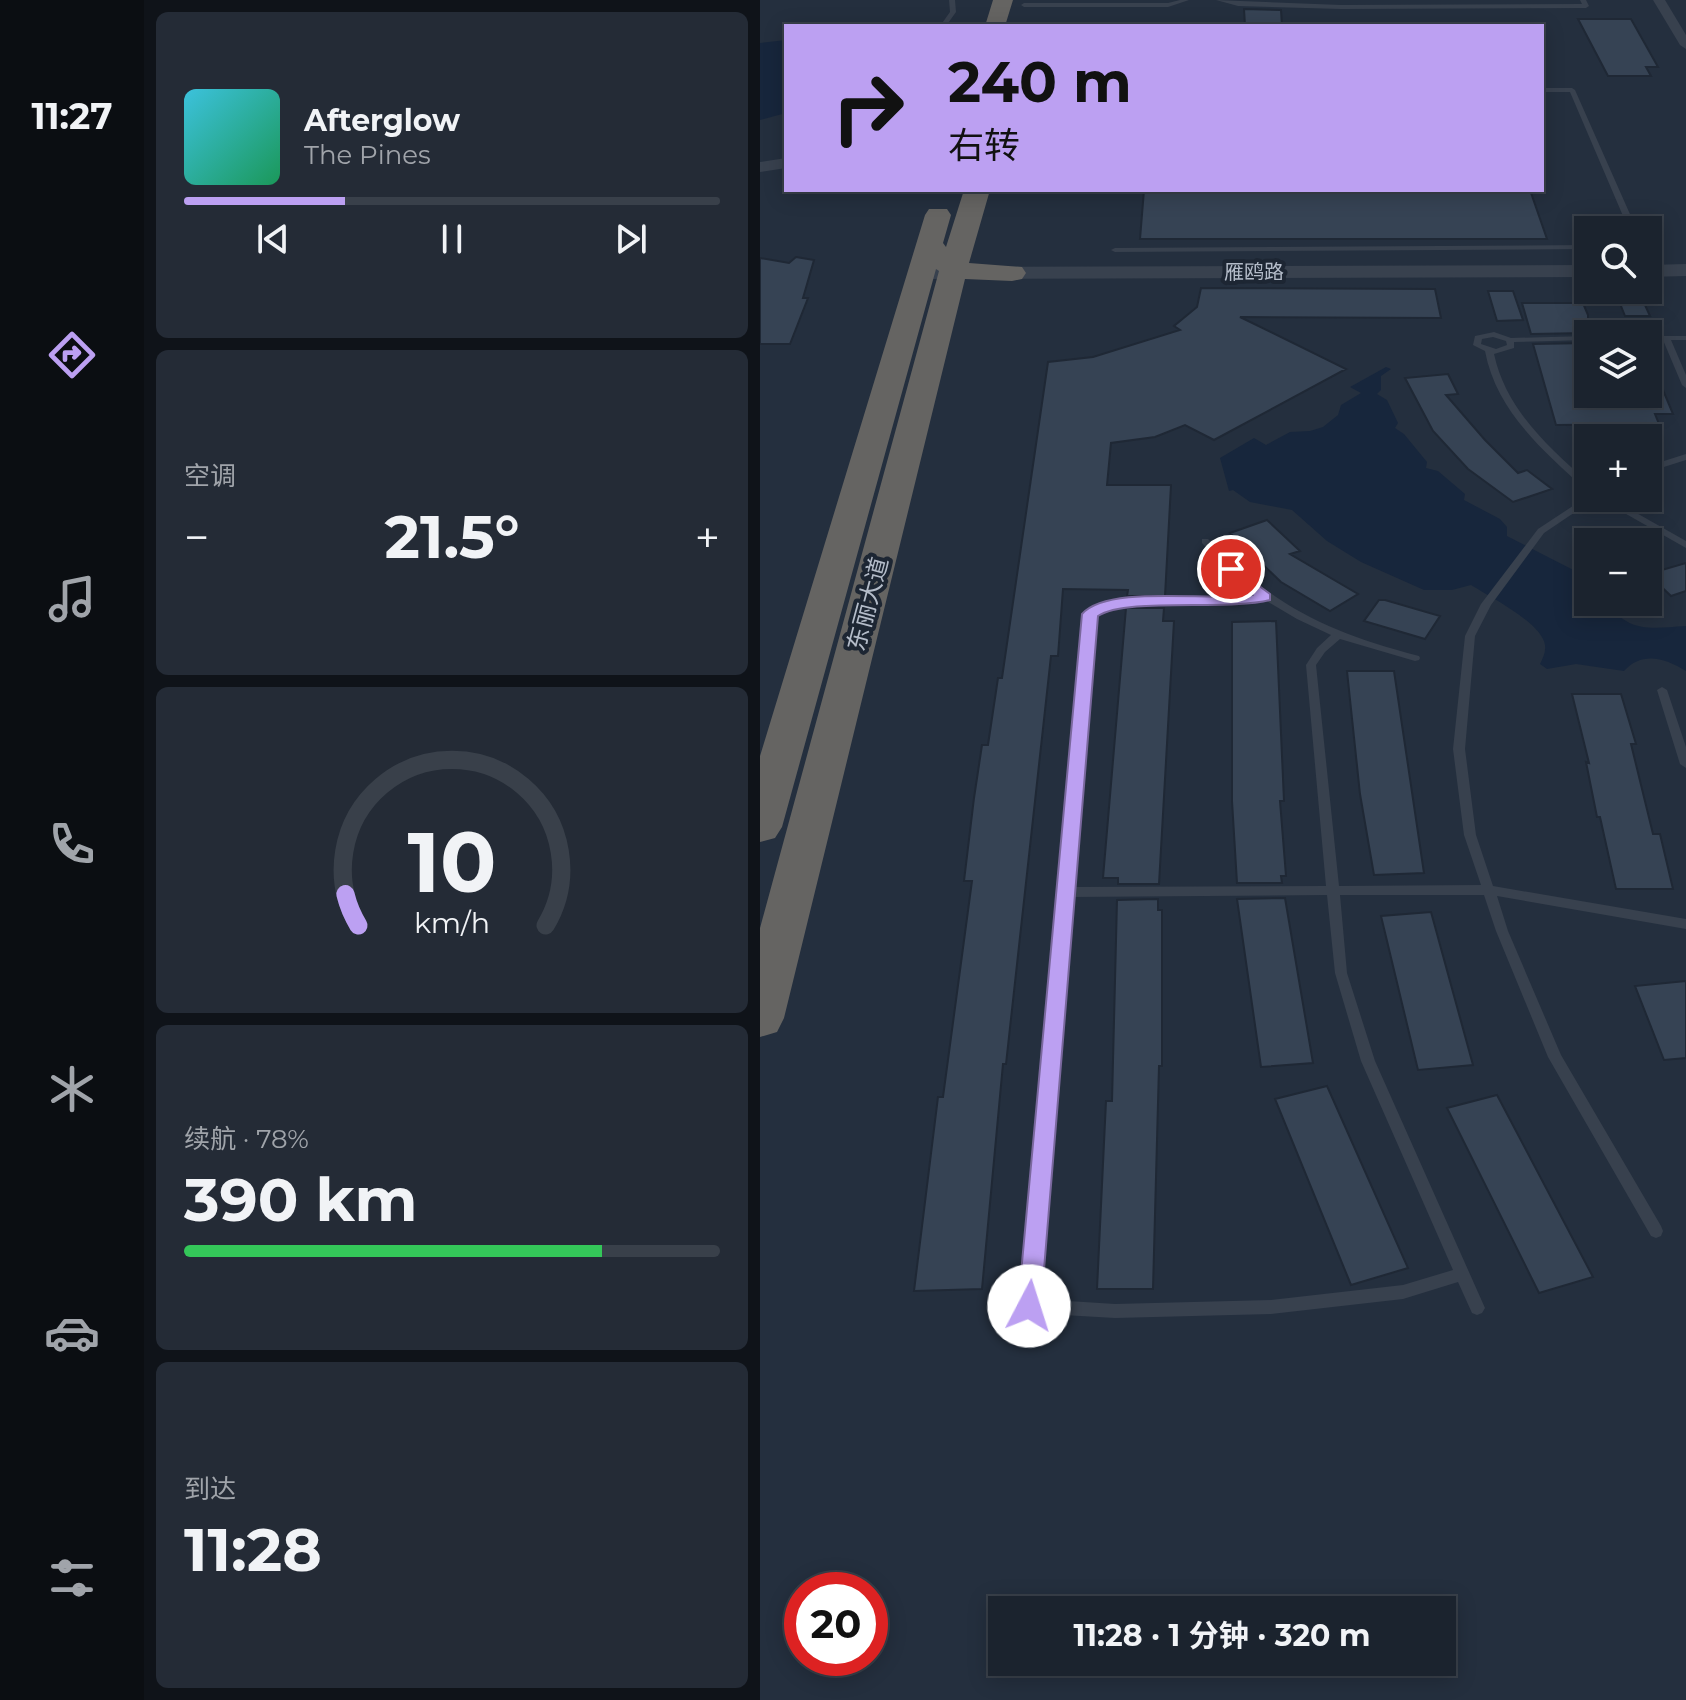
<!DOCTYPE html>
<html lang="zh">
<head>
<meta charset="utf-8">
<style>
  body { margin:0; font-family:Montserrat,"Noto Sans SC",sans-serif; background:#242b36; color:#f1f3f6; height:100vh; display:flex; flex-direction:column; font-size:30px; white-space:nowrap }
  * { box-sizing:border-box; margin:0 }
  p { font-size:26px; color:#a0a4aa }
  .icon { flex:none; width:44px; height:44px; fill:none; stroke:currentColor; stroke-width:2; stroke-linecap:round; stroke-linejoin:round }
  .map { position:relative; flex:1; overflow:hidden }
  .drawer { display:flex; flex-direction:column; gap:12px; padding:12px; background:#0f1319; width:616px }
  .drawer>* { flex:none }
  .hud { position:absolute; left:24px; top:24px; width:760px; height:168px; border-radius:0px; box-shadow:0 4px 20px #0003,0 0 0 2px #39404a; background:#bca0f2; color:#111; overflow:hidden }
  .fabs { position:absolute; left:814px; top:216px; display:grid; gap:16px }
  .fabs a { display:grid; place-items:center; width:88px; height:88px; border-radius:0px; background:#1b232e; box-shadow:0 4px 20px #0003,0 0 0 2px #39404a; font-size:40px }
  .speed { position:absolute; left:24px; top:1572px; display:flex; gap:16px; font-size:40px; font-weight:700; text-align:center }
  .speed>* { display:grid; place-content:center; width:104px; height:104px; border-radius:50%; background:#1b232e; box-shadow:0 4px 20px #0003,0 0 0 2px #39404a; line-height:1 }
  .speed .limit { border:12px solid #d22; background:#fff; color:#111 }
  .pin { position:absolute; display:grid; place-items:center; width:68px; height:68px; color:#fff; margin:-34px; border:4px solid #fff; border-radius:50%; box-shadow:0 2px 8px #0007 }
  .me { position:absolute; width:88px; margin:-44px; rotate:5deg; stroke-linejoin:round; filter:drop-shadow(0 0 6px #0008) }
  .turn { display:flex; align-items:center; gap:28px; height:168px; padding:0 32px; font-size:36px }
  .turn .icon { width:104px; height:104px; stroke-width:2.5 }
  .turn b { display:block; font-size:56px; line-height:68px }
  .big { font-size:60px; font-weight:700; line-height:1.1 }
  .drawer .widget { flex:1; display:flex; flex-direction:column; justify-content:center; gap:12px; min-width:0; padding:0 28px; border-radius:12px; background:#242b36 }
  .drawer .dial { align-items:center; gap:0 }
  .dial svg { height:208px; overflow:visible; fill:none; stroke:#39404a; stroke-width:7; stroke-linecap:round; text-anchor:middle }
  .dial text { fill:#f1f3f6; stroke:none }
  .song { display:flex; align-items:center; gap:24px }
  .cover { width:96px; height:96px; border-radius:12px; background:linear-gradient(135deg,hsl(190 70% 55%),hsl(150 70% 35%)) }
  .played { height:8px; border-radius:4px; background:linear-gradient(90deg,#bca0f2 30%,#39404a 30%) }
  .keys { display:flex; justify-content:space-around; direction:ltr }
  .heat { display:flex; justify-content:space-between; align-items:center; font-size:44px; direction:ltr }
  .charge { height:12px; border-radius:6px; background:linear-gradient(90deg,#34c759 78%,#39404a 0) }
  .trip { position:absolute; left:228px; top:1596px; width:468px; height:80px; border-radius:0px; background:#1b232e; box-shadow:0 4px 20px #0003,0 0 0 2px #39404a; font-weight:700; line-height:80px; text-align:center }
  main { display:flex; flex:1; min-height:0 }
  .tab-bar { display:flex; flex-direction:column; width:144px; justify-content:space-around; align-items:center; background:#0b0e12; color:#a0a4aa }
  .tab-bar .icon { width:56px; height:56px }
  .tab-bar .current { color:#bca0f2 }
  .tab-bar b { font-size:36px; color:#f1f3f6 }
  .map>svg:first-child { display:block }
  .water { fill:#17263c }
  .building { fill:#364354; stroke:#1f2835; stroke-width:2 }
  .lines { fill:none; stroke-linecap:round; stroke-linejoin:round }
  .service { fill:#38414e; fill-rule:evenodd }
  .minor { fill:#38414e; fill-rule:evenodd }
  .tertiary { fill:#38414e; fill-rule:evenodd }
  .trunk { fill:#656462; fill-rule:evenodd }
  .route { fill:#bca0f2; stroke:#7a689d; stroke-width:2 }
  .labels { text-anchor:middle; stroke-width:8; stroke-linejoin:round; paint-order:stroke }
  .far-street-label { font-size:20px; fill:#b4bcc9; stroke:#1d2633 }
  .street-label { font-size:24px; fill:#b4bcc9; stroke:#1d2633 }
</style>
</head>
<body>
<main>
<nav class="tab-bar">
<b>11:27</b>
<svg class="icon current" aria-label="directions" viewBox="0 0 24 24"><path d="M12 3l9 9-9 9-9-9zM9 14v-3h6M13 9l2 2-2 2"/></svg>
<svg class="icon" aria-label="music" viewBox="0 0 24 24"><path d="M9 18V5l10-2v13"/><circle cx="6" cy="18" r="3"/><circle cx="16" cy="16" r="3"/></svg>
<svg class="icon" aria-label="phone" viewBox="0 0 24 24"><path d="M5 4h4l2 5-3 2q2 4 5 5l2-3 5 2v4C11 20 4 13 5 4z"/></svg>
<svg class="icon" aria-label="climate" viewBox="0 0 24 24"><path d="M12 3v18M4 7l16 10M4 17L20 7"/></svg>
<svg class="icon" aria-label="car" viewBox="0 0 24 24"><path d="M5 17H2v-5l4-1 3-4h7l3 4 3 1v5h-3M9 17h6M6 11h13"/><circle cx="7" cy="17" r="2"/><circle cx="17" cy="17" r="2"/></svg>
<svg class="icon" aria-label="filters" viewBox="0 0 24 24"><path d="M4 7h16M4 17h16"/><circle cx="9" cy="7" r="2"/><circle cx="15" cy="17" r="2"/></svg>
</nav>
<section class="drawer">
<div class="widget">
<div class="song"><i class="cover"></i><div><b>Afterglow</b><p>The Pines</p></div></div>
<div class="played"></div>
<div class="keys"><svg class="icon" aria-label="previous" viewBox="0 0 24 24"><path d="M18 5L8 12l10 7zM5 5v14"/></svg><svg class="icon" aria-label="pause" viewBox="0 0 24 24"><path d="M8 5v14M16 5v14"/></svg><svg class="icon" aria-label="next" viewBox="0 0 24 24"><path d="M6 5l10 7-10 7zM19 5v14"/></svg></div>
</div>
<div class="widget"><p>空调</p>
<div class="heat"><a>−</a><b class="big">21.5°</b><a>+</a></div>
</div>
<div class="widget dial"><svg viewBox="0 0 100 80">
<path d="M14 69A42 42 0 1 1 86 69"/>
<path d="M14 69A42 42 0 0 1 9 57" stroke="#bca0f2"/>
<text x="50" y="56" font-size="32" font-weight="700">10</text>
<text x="50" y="72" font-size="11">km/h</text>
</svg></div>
<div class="widget"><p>续航 · 78%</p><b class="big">390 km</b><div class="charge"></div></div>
<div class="widget"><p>到达</p><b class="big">11:28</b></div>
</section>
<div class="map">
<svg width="926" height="1700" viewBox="0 0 926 1700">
  <rect width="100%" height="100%" fill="#242f3e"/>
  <path class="water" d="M26,40V113L0,120V43Z
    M626,367L631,369L621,376V390L617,394L627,400L638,423L635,428L644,434L667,462L666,468L678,471L705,494L704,500L740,519L747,527V536L827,577L828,602H846C870,634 891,628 926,626V671C905,658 882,651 864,671L816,664L787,669L780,664C783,658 786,652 785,645C782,623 730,597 711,585L692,590H664L601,562L567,541L532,510L490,502L473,490L469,491L460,458L494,438L506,445L530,432L550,431L563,427L578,415L581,405L601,393L590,387Z"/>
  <path class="building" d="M484,9L521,10L522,26H485Z
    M818,19H871L898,67H886L891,76H848Z
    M384,190H770L787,239H380Z
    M36,257L54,260L43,298H48L30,344H0V258L29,263Z
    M441,288L675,289L681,318L480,317L586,369L454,440L425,425L395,437L351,443L347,485H411L405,596H367L368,590L303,589L298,656H291L246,1064H243L222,1289L154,1291L178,1097H183L212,881H204L214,798L222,745H228L238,678H242L288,362L333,357L420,330L414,326L437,307Z
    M728,291H753L763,320L737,321Z
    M857,296H881L890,316H865Z
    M762,303H823L828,315V333L771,334Z
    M828,343V394H888V354L913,414H895L899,424L796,425L773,344Z
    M688,374L698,394L686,395L725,440L758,473L767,470L792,489L753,502L708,469L673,431L645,378Z
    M507,520L540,551L530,554L598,594L570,611L521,582L470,533Z
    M926,563V591L911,596L888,574Z
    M619,600H625L680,616L665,639L604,621Z
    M366,608H404L403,621H414L399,884H358V878H343Z
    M516,621L524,801H520L526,876H521L522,883H477L472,801V622Z
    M587,671H634L664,873L614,875L600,794Z
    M812,694H861L876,744H871L893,834H900L913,889H856L840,817H837L826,762L829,763Z
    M525,898L553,1063L501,1067L477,899Z
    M398,899V910H402V1066H399L393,1289H337L346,1101H352L357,900Z
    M671,912L713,1065L658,1070L621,916Z
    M926,981V1058L904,1060L875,986Z
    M567,1086L648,1268L591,1285L515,1099Z
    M737,1095L833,1277L779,1293L687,1108Z"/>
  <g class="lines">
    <path class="service" d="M189,0H195L196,12L186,26H180L190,12Z
      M420,0H429L408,7H264L261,5L264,3H408Z
      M456,0L581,5L822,4L820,0H826L829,6L826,8L581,9L478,6Z
      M782,88H812L815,90L877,230H869L810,92H782Z
      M828,245V249L355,252L351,250L355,248Z
      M734,332L751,338L828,336V340L754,342V348L734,354C746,409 787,446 828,482V490L825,489C782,450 736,410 725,351L713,345L715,336ZM733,337L746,341L747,345L736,349L721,344L722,339Z
      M888,336H926V340H911L926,375V388L922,385L903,340H888Z
      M926,454V460L888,472V466Z
      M828,496V498H836L784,533L731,605L715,636L705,749L716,835L733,886L926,919V929L737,896L748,931L801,1055L901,1226L903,1231L901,1236L896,1238L891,1236L788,1057L736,931L724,895H580L587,973L615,1061L725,1308L722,1313L717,1315L712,1313L698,1282L643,1299L511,1314L355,1318L269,1313L264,1311L261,1306L298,892L326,612L338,604L359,599L481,598L499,595L464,567L442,543V539H448C515,607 567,632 659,656L660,658L659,660L655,661L580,639L565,652L556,665L579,886L721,885L704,835L693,749L705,636L721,604L778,529ZM505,600L537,619L571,635L557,648L546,665L566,886L312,887L335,615L345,608L359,605L481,604ZM567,895L575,973L601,1061L693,1270L643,1285L511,1300L355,1304L277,1299L311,897Z
      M838,498H850L926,541V548Z
      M902,687L907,690L926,747V768L920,764L897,690Z"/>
    <path class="minor" d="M893,0H905L926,35V49L920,45Z"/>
    <path class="tertiary" d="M26,158V168L0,172V162Z
      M926,264V276L888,277V265Z
      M828,265V277L160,279L150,273L160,267Z"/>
    <path class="trunk" d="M233,0H253L245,26H225Z
      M204,190H230L209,263L262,267L266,273L262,279L252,281L205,279L24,1018L17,1032L0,1037V928L179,271L176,269L22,827L15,838L0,842V756L165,215L169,209H187L191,215L183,243L186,247Z"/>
  </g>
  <path class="route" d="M471,565L510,594V600C467,611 366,597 338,616L281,1306L278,1313L269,1317L261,1313L258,1306L322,614C349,584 451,602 492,595L466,572V566Z"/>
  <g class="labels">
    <g class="far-street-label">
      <text x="494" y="279">雁鸥路</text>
    </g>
    <g class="street-label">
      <text transform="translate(108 604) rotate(-75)" y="8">东丽大道</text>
    </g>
  </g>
</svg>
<div class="fabs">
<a><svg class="icon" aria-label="search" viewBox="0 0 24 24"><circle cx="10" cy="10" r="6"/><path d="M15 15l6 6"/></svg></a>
<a><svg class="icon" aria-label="layers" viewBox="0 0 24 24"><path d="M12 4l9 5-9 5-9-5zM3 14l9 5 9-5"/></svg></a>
<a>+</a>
<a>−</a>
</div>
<div class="speed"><div class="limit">20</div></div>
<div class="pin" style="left:471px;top:569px;background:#d93025"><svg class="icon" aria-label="arrive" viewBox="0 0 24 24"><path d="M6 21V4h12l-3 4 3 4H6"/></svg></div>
<svg class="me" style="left:269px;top:1306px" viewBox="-20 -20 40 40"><circle r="19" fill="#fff"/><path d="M0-13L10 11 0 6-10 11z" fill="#bca0f2"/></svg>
<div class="trip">11:28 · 1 分钟 · 320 m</div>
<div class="hud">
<div class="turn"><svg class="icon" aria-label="right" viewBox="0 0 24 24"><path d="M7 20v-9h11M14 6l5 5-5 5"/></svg><div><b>240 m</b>右转</div></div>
</div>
</div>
</main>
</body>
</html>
